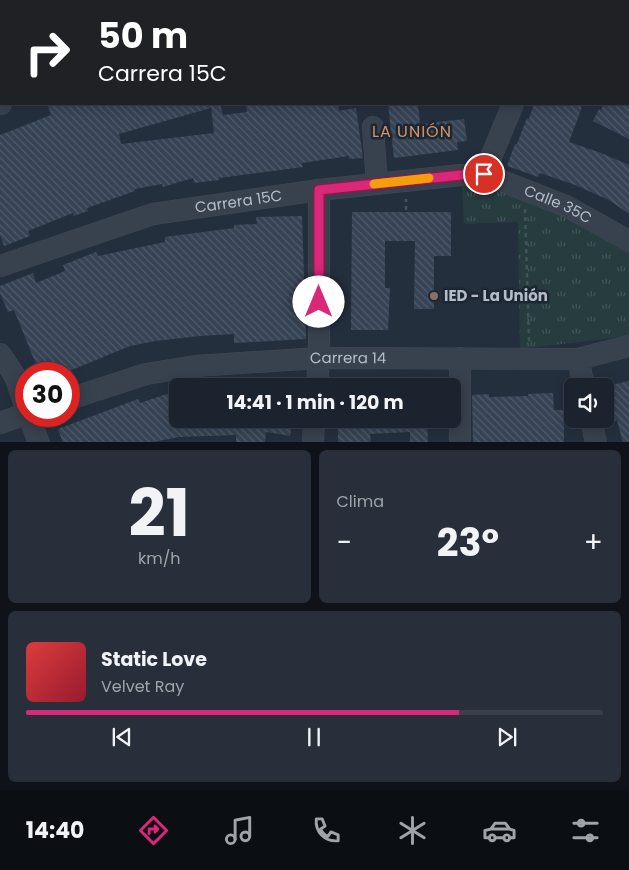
<!DOCTYPE html>
<html lang="es">
<head>
<meta charset="utf-8">
<style>
  body { margin:0; font-family:Poppins,sans-serif; background:#282f3a; color:#f1f3f6; height:100vh; display:flex; flex-direction:column; font-size:19px; white-space:nowrap }
  * { box-sizing:border-box; margin:0 }
  p { font-size:16px; color:#a0a4aa }
  .icon { flex:none; width:28px; height:28px; fill:none; stroke:currentColor; stroke-width:2; stroke-linecap:round; stroke-linejoin:round }
  .map { position:relative; height:442px; overflow:hidden }
  .details { display:flex; flex-direction:column; gap:8px; padding:8px; background:#0f1319; flex:1 }
  .details>* { flex:none }
  .top-card { position:absolute; left:0px; top:0px; width:630px; height:105px; box-shadow:0 2px 12px #0003,0 0 0 1px #39404a; background:#202124; color:#fff; overflow:hidden }
  .tools { position:absolute; left:564px; top:378px; display:grid; gap:10px }
  .tools a { display:grid; place-items:center; width:50px; height:50px; border-radius:8px; background:#1b232e; box-shadow:0 2px 12px #0003,0 0 0 1px #39404a; font-size:25px }
  .speed { position:absolute; left:15px; top:362px; display:flex; gap:10px; font-size:25px; font-weight:700; text-align:center }
  .speed>* { display:grid; place-content:center; width:65px; height:65px; border-radius:50%; background:#1b232e; box-shadow:0 2px 12px #0003,0 0 0 1px #39404a; line-height:1 }
  .speed .limit { border:8px solid #d22; background:#fff; color:#111 }
  .pin { position:absolute; display:grid; place-items:center; width:42px; height:42px; color:#fff; margin:-21px; border:2px solid #fff; border-radius:50%; box-shadow:0 1px 5px #0007 }
  .me { position:absolute; width:55px; margin:-28px; rotate:0deg; stroke-linejoin:round; filter:drop-shadow(0 0 4px #0008) }
  .turn { display:flex; align-items:center; gap:18px; height:105px; padding:0 15px; font-size:22px }
  .turn .icon { width:65px; height:65px; stroke-width:2.5 }
  .turn b { display:block; font-size:35px; line-height:42px }
  .big { font-size:38px; font-weight:700; line-height:1.1 }
  .details .card { flex:1; display:flex; flex-direction:column; justify-content:center; gap:8px; min-width:0; padding:0 18px; border-radius:8px; background:#282f3a }
  .details .dial { align-items:center; gap:0 }
  .dial b { font-size:65px; line-height:1 }
  .song { display:flex; align-items:center; gap:15px }
  .cover { width:60px; height:60px; border-radius:8px; background:linear-gradient(135deg,hsl(0 70% 55%),hsl(350 70% 35%)) }
  .played { height:5px; border-radius:2px; background:linear-gradient(90deg,#db2777 75%,#39404a 75%) }
  .keys { display:flex; justify-content:space-around; direction:ltr }
  .heat { display:flex; justify-content:space-between; align-items:center; font-size:28px; direction:ltr }
  .details .tiles { flex:1; display:grid; gap:8px; grid-template-columns:1fr 1fr }
  .card:last-child { grid-column:span 2 }
  .trip { position:absolute; left:169px; top:378px; width:292px; height:50px; border-radius:8px; background:#1b232e; box-shadow:0 2px 12px #0003,0 0 0 1px #39404a; font-weight:700; line-height:50px; text-align:center }
  .tabs { display:flex; height:80px; justify-content:space-around; align-items:center; background:#0b0e12; color:#a0a4aa }
  .tabs .icon { width:35px; height:35px }
  .tabs .on { color:#db2777 }
  .tabs b { font-size:22px; color:#f1f3f6 }
  .map>svg:first-child { display:block }
  .park { fill:url(#park-tufts) }
  .building { fill:url(#building-back-hatch); fill-rule:evenodd }
  .lines { fill:none; stroke-linecap:round; stroke-linejoin:round }
  .minor-casing { stroke:#414a57; stroke-width:22 }
  .path { stroke:#3f5557; stroke-width:2.5; stroke-dasharray:4 4; stroke-linecap:butt }
  .minor { stroke:#38414e; stroke-width:21 }
  .route-casing { stroke:#8e194d; stroke-width:12 }
  .route { stroke:#db2777; stroke-width:9 }
  .slow { stroke:#f59e0b; stroke-width:9 }
  .education-dot { fill:#8d6e63; stroke:#1d2633; stroke-width:2 }
  .labels { text-anchor:middle; stroke-width:5; stroke-linejoin:round; paint-order:stroke }
  .street-label { font-size:15px; fill:#b4bcc9; stroke:#1d2633 }
  .poi-label { font-size:15px; font-weight:bold; fill:#b4bcc9; stroke:#1d2633; text-anchor:start }
  .neighbourhood-label { font-size:16px; letter-spacing:1px; fill:#d59563; stroke:#1d2633 }
</style>
</head>
<body>
<div class="map">
<svg width="629" height="443" viewBox="0 0 629 443">
  <defs>
    <pattern id="park-tufts" width="24" height="20" patternUnits="userSpaceOnUse" patternTransform="scale(1.25)"><rect width="24" height="20" fill="#263c3f"/><path d="M3 7l-1-3M5 7V3M7 7l1-3M15 17l-1-3M17 17v-4M19 17l1-3" fill="none" stroke="#435659"/></pattern>
    <pattern id="building-back-hatch" width="6" height="6" patternUnits="userSpaceOnUse" patternTransform="scale(1.25)"><rect width="6" height="6" fill="#364354"/><path d="M-1 5l2 2M0 0l6 6M5-1l2 2" fill="none" stroke="#515c6b"/></pattern>
  </defs>
  <rect width="100%" height="100%" fill="#242f3e"/>
  <path class="park" d="M462,184H484L565,214L629,252V336L520,349L518,222L464,224Z"/>
  <path class="building" d="M55,104H220L223,115L247,112L245,104H338L339,111L356,108L363,158L349,159V156L302,163L303,167L219,178V180L194,183L193,178L163,187L162,184L135,189V191L87,208L88,211L74,216L73,213L28,231L30,236L4,246L0,235V135L51,115L48,106ZM211,108L214,133L121,144L119,134Z
    M388,104H418L420,124L464,119L467,141L457,142L458,150L394,158Z
    M534,104H572L582,107L569,142L601,153L629,165V214L609,200L575,185L540,173L538,177L507,166L515,144H517L527,118L529,119Z
    M604,104H629V139L593,121L599,109L601,110Z
    M352,212H451V256H434V309H414L415,241H385V288H390L388,330H351Z
    M302,216L306,339L234,343V334L200,336L155,341L130,346L62,374H40L14,310L8,312L0,293V286L33,273L36,283L65,271L63,265L96,252L98,256L165,242V237L234,228V225L257,224L256,217Z
    M629,381V443H623L617,420L614,421L606,386Z
    M178,393V419H293L290,436L266,432L265,443H236V435L178,437L149,443H63L58,429L138,399L140,403L167,394Z
    M553,393L554,410H564V443H473L472,395L489,394V397L528,396V394Z
    M338,419H427L428,443H410V432L370,434L371,443H338Z"/>
  <g class="lines">
    <g class="minor-casing">
      <g id="minor">
        <path d="M560,0L563,1"/>
        <path d="M387,1L396,0"/>
        <path d="M0,104H1"/>
        <path d="M373,127L377,184"/>
        <path d="M484,174L513,104"/>
        <path id="s1" d="M0,266L153,214L319,190L461,175L484,174L566,206L629,241"/>
        <path d="M0,354L15,376L26,408"/>
        <path d="M578,359L584,386"/>
        <path d="M317,386L319,358V190"/>
        <path id="s2" d="M69,399L146,374L195,366L319,358L578,359L629,346"/>
        <path d="M29,416L39,443"/>
        <path d="M591,419L596,443"/>
        <path d="M0,423L26,414"/>
        <path d="M313,443L314,419"/>
        <path d="M460,443V358"/>
      </g>
    </g>
    <path class="path" d="M525,209L529,341
      M406,210V199"/>
    <use href="#minor" class="minor"/>
  </g>
  <g class="lines">
    <g class="route-casing">
      <path id="route" d="M319,302V190L461,175L484,174"/>
    </g>
    <use href="#route" class="route"/>
    <path class="slow" d="M374,184L429,178"/>
  </g>
  <circle class="education-dot" cx="434" cy="296" r="5"/>
  <g class="labels">
    <g class="street-label">
      <text dy="5" stroke="none"><textPath href="#s1" startOffset="248">Carrera 15C</textPath></text>
      <text dy="5" stroke="none"><textPath href="#s1" startOffset="575">Calle 35C</textPath></text>
      <text dy="5" stroke="none"><textPath href="#s2" startOffset="284">Carrera 14</textPath></text>
    </g>
    <g class="poi-label">
      <text x="444" y="301">IED - La Unión</text>
    </g>
    <g class="neighbourhood-label">
      <text x="412" y="137">LA UNIÓN</text>
    </g>
  </g>
</svg>
<div class="tools">
<a><svg class="icon" aria-label="sound" viewBox="0 0 24 24"><path d="M4 9h4l5-4v14l-5-4H4zM17 9q2 3 0 6"/></svg></a>
</div>
<div class="speed"><div class="limit">30</div></div>
<div class="pin" style="left:484px;top:174px;background:#d93025"><svg class="icon" aria-label="arrive" viewBox="0 0 24 24"><path d="M6 21V4h12l-3 4 3 4H6"/></svg></div>
<svg class="me" style="left:319px;top:302px" viewBox="-20 -20 40 40"><circle r="19" fill="#fff"/><path d="M0-13L10 11 0 6-10 11z" fill="#db2777"/></svg>
<div class="trip">14:41 · 1 min · 120 m</div>
<div class="top-card">
<div class="turn"><svg class="icon" aria-label="right" viewBox="0 0 24 24"><path d="M7 20v-9h11M14 6l5 5-5 5"/></svg><div><b>50 m</b>Carrera 15C</div></div>
</div>
</div>
<section class="details">
<div class="tiles">
<div class="card dial"><b>21</b><p>km/h</p></div>
<div class="card"><p>Clima</p>
<div class="heat"><a>−</a><b class="big">23°</b><a>+</a></div>
</div>
<div class="card">
<div class="song"><i class="cover"></i><div><b>Static Love</b><p>Velvet Ray</p></div></div>
<div class="played"></div>
<div class="keys"><svg class="icon" aria-label="previous" viewBox="0 0 24 24"><path d="M18 5L8 12l10 7zM5 5v14"/></svg><svg class="icon" aria-label="pause" viewBox="0 0 24 24"><path d="M8 5v14M16 5v14"/></svg><svg class="icon" aria-label="next" viewBox="0 0 24 24"><path d="M6 5l10 7-10 7zM19 5v14"/></svg></div>
</div>
</div>
</section>
<nav class="tabs">
<b>14:40</b>
<svg class="icon on" aria-label="directions" viewBox="0 0 24 24"><path d="M12 3l9 9-9 9-9-9zM9 14v-3h6M13 9l2 2-2 2"/></svg>
<svg class="icon" aria-label="music" viewBox="0 0 24 24"><path d="M9 18V5l10-2v13"/><circle cx="6" cy="18" r="3"/><circle cx="16" cy="16" r="3"/></svg>
<svg class="icon" aria-label="phone" viewBox="0 0 24 24"><path d="M5 4h4l2 5-3 2q2 4 5 5l2-3 5 2v4C11 20 4 13 5 4z"/></svg>
<svg class="icon" aria-label="climate" viewBox="0 0 24 24"><path d="M12 3v18M4 7l16 10M4 17L20 7"/></svg>
<svg class="icon" aria-label="car" viewBox="0 0 24 24"><path d="M5 17H2v-5l4-1 3-4h7l3 4 3 1v5h-3M9 17h6M6 11h13"/><circle cx="7" cy="17" r="2"/><circle cx="17" cy="17" r="2"/></svg>
<svg class="icon" aria-label="filters" viewBox="0 0 24 24"><path d="M4 7h16M4 17h16"/><circle cx="9" cy="7" r="2"/><circle cx="15" cy="17" r="2"/></svg>
</nav>
</body>
</html>
